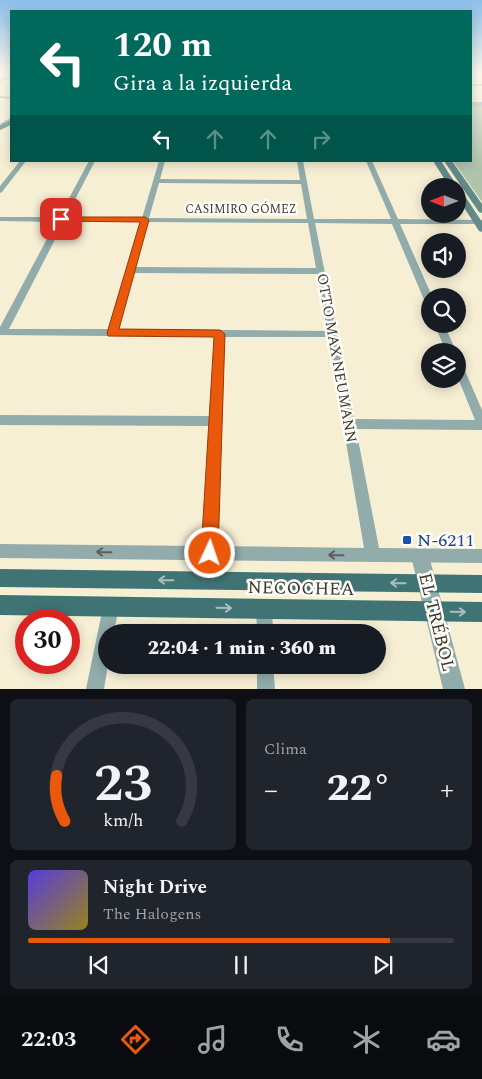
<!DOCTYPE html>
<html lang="es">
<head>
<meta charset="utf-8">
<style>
  body { margin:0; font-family:Spectral,serif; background:#20242c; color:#f1f3f6; height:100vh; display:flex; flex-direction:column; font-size:19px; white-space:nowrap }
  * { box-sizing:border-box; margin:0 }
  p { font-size:16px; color:#9ea1a6 }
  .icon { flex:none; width:28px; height:28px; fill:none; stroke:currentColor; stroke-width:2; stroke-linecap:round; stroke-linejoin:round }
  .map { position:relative; height:689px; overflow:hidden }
  .side { display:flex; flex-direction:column; gap:10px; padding:10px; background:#0d0f14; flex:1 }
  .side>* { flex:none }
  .banner { position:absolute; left:10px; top:10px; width:462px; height:152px; border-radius:0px; box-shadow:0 2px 12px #0003; background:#00695c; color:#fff; overflow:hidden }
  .needle { width:32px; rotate:270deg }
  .buttons { position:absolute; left:421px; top:178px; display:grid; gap:10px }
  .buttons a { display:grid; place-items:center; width:45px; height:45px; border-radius:50%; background:#171b24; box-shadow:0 2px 12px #0003; font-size:25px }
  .speed { position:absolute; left:15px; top:609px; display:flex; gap:10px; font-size:25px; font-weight:700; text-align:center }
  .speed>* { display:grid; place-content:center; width:65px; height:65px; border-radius:50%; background:#171b24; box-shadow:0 2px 12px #0003; line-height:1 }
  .speed .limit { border:8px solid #d22; background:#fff; color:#111 }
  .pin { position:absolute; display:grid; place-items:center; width:42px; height:42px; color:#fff; margin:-21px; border-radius:10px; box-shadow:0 2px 8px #0006 }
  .me { position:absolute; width:55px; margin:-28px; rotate:3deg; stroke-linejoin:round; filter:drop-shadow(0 0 4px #0008) }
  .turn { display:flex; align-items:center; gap:18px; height:105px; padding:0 20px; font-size:22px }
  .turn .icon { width:65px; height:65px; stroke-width:2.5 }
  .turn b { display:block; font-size:35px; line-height:42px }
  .lanes { display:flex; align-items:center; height:48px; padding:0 20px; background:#0003; justify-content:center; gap:25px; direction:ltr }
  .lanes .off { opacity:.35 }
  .big { font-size:38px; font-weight:800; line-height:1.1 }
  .side .tile { flex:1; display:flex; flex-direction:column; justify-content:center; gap:8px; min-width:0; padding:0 18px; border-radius:8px; background:#20242c }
  .side .dial { align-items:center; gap:0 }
  .dial svg { height:130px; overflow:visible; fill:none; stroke:#363941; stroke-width:7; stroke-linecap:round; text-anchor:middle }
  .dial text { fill:#f1f3f6; stroke:none }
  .song { display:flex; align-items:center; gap:15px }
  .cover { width:60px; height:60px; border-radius:8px; background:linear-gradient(135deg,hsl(250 70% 55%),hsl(50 70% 35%)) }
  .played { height:5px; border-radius:2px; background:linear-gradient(90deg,#ea580c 85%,#363941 85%) }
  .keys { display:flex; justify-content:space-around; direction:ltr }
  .heat { display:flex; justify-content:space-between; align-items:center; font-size:28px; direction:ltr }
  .side .tiles { flex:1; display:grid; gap:10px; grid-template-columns:1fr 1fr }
  .tile:last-child { grid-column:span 2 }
  .trip { position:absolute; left:98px; top:624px; width:288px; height:50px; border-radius:25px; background:#171b24; box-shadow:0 2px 12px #0003; font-weight:800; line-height:50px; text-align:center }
  .tab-bar { display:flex; height:80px; justify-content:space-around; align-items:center; background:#090b0e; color:#9ea1a6 }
  .tab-bar .icon { width:35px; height:35px }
  .tab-bar .selected { color:#ea580c }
  .tab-bar b { font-size:22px; color:#f1f3f6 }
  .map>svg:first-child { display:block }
  .green { fill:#b0c4ac }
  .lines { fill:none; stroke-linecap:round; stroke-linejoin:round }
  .pedestrian { fill:#91acab; fill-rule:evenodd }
  .minor { fill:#91acab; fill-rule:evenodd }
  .tertiary { fill:#91acab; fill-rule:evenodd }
  .secondary { fill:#638c8b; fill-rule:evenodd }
  .primary { fill:#407474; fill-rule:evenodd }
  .oneway { stroke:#5a615a }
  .oneway2 { stroke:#a8bfbc }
  .route { fill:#ea580c; stroke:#983908 }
  .transit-dot { fill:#1a4fb4; stroke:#fefcf7; stroke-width:2 }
  .labels { text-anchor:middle; stroke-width:5; stroke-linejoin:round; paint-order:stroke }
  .far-street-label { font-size:12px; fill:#3c382e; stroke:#fefcf7 }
  .street-label { font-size:15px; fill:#3c382e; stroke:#fefcf7 }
  .near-transit-label { font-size:18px; fill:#164399; stroke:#fefcf7; text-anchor:start }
  .near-street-label { font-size:18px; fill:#3c382e; stroke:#fefcf7 }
</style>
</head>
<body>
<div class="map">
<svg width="482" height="689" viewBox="0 0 482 689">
  <rect width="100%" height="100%" fill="#f7efd4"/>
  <path class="green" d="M471,106H482V202L453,161H471Z"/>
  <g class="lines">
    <path class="pedestrian" d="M10,118H11V121L2,125L0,124Z"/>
    <path class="minor" d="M11,76V78L0,82V79Z
      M471,84H482V86H471Z
      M0,96L11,97V99L0,98Z
      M20,161H26L2,192L0,193V186Z
      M89,161H95L66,217L142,218L159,161H165L160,179L300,180L297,161H303L314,219H391L366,161H372L398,219L482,220V224H400L432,296H430V305L425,302L392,224L315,223L354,419L475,420L458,378V362L462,363L463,366L482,410V430L356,429L379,548L482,549V563L0,558V544L202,546L210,426L0,425V415L210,416L215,337L0,335V327L56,222L0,221V217H59ZM159,183L301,184L307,219L149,218ZM64,222H141L108,329H9ZM148,222L308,223L316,268L135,267ZM134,273L317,274L327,331L118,329ZM225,337H328L364,548L216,546Z
      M434,324H444L456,351H446Z
      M111,599L116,602L119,607L114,632H106V665H108L104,689H86L103,607L106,602Z
      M264,601L270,603L272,609L273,632H257L256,609L258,603Z
      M257,665H273L275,689H257Z"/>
    <path class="tertiary" d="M471,102H482V106H471Z
      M420,547L426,550L429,556L465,689H443L411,556L414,550Z"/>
    <path class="secondary" d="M433,161H441L457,186H449Z
      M444,161H452L482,204V213L479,212Z
      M458,189L461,190L482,222V232L479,231L458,198Z"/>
    <path class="primary" d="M11,120V125L0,130V125Z
      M0,569L482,575V593L0,587Z
      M0,595L482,602V622L0,615Z"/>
  </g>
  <defs><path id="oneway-shaft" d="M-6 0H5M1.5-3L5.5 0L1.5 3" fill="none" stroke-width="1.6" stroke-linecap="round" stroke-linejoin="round" transform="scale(1.25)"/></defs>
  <g class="oneway">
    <use href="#oneway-shaft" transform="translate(104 552) rotate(-179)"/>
    <use href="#oneway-shaft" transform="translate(336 555) rotate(-179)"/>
  </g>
  <g class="oneway2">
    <use href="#oneway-shaft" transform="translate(166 580) rotate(-179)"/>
    <use href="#oneway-shaft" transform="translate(398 583) rotate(-179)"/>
    <use href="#oneway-shaft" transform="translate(224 608) rotate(1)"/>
    <use href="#oneway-shaft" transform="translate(458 612) rotate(1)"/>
  </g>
  <linearGradient id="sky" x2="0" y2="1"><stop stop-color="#8cbfeb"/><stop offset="0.43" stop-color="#fbf8ec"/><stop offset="1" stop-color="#fbf8ec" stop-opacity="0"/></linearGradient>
  <rect width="482" height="168" fill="url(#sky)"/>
  <path class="route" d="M61,217H145L149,220L119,329L220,330L225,334L218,553L215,559L210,562L204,559L201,553L214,337L108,336L107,333L140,222L58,221L57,219Z"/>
  <rect class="transit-dot" x="402" y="535" width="10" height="10" rx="2.5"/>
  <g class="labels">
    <g class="far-street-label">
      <text x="241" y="213">CASIMIRO GÓMEZ</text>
    </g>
    <g class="street-label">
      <text transform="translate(337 358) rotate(80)" y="5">OTTO MAX NEUMANN</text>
    </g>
    <g class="near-transit-label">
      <text x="417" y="546">N-6211</text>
    </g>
    <g class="near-street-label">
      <text transform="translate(301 588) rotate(1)" y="6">NECOCHEA</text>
      <text transform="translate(437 622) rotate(76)" y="6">EL TRÉBOL</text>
    </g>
  </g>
</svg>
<div class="buttons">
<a><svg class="needle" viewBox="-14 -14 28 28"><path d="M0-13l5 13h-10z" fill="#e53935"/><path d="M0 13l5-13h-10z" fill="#9ea1a6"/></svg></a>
<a><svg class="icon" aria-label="sound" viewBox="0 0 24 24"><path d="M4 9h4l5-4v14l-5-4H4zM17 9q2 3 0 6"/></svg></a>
<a><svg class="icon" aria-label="search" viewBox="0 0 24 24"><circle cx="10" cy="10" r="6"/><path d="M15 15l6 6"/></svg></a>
<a><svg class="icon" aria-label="layers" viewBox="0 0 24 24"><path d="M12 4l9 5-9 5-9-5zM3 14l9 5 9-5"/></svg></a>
</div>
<div class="speed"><div class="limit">30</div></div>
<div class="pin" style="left:61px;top:219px;background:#d93025"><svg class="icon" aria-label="arrive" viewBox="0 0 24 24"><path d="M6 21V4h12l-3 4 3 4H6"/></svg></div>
<svg class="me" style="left:210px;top:553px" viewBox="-20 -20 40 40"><circle r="17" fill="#ea580c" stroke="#fff" stroke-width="3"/><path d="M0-11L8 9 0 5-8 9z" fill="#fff"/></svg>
<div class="trip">22:04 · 1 min · 360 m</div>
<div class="banner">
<div class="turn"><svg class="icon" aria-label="left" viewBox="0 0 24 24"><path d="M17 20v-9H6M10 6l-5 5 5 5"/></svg><div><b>120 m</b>Gira a la izquierda</div></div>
<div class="lanes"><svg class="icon" aria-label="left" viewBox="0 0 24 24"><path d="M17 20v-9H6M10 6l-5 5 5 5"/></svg><svg class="icon off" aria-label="ahead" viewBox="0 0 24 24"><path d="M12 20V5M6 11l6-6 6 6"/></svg><svg class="icon off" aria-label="ahead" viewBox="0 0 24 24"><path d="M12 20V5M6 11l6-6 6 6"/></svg><svg class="icon off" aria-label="right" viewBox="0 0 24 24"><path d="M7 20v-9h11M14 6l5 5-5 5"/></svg></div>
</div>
</div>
<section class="side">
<div class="tiles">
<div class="tile dial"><svg viewBox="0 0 100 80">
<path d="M14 69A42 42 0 1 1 86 69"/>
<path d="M14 69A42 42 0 0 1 9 41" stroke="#ea580c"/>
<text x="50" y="56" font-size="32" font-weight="700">23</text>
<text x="50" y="72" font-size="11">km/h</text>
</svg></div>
<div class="tile"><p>Clima</p>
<div class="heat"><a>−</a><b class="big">22°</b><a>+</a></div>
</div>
<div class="tile">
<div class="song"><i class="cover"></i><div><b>Night Drive</b><p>The Halogens</p></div></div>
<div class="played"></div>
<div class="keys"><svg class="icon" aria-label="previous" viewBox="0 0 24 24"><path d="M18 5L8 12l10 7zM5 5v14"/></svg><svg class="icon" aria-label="pause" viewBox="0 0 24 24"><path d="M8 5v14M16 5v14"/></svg><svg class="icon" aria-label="next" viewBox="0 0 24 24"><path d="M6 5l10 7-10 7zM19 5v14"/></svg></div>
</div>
</div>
</section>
<nav class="tab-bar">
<b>22:03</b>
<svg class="icon selected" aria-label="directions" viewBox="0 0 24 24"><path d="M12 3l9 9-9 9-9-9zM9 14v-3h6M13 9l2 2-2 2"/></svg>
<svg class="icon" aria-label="music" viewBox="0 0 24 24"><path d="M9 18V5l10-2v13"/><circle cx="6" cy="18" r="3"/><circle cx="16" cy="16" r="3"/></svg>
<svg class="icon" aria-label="phone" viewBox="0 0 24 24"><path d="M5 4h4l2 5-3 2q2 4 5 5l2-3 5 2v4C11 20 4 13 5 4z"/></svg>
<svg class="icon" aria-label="climate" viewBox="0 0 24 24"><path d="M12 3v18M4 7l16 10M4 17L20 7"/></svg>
<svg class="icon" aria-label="car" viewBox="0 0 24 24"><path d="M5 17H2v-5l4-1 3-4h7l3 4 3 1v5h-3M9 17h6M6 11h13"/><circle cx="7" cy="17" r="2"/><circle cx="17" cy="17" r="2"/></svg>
</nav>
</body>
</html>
